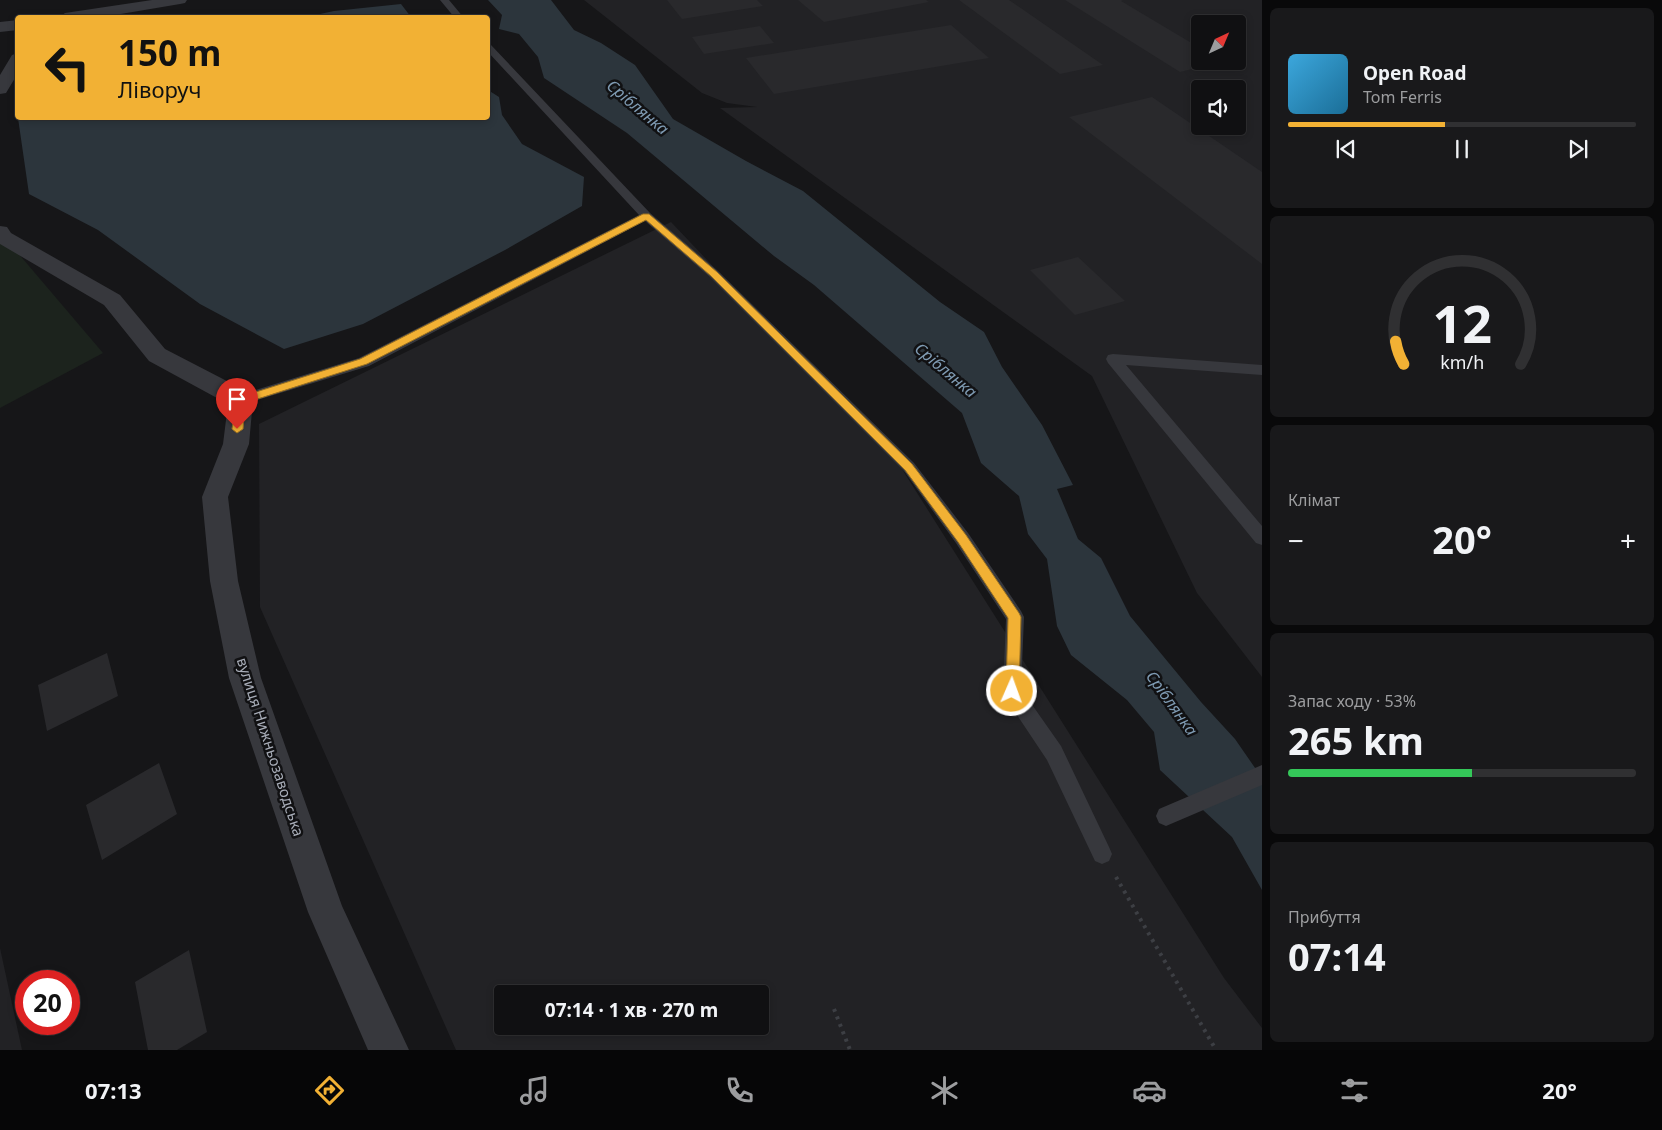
<!DOCTYPE html>
<html lang="uk">
<head>
<meta charset="utf-8">
<style>
  body { margin:0; font-family:"Noto Sans",sans-serif; background:#19191b; color:#f1f3f6; height:100vh; display:flex; flex-direction:column; font-size:19px; white-space:nowrap }
  * { box-sizing:border-box; margin:0 }
  p { font-size:16px; color:#9c9d9f }
  .icon { flex:none; width:28px; height:28px; fill:none; stroke:currentColor; stroke-width:2; stroke-linecap:round; stroke-linejoin:round }
  .map { position:relative; flex:1; overflow:hidden }
  .details { display:flex; flex-direction:column; gap:8px; padding:8px; background:#09090a; width:400px }
  .details>* { flex:none }
  .guide { position:absolute; left:15px; top:15px; width:475px; height:105px; border-radius:5px; box-shadow:0 2px 8px #0003,0 0 0 1px #303032; background:#f2b134; color:#111; overflow:hidden }
  .needle { width:32px; rotate:44deg }
  .controls { position:absolute; left:1191px; top:15px; display:grid; gap:10px }
  .controls a { display:grid; place-items:center; width:55px; height:55px; border-radius:5px; background:#101012; box-shadow:0 2px 8px #0003,0 0 0 1px #303032; font-size:25px }
  .speed { position:absolute; left:15px; top:970px; display:flex; gap:10px; font-size:25px; font-weight:700; text-align:center }
  .speed>* { display:grid; place-content:center; width:65px; height:65px; border-radius:50%; background:#101012; box-shadow:0 2px 8px #0003,0 0 0 1px #303032; line-height:1 }
  .speed .limit { border:8px solid #d22; background:#fff; color:#111 }
  .pin { position:absolute; display:grid; place-items:center; width:42px; height:42px; color:#fff; margin:-51px -21px; border-radius:50% 50% 50% 0; rotate:-45deg; box-shadow:0 0 5px #0007 }
  .pin .icon { rotate:45deg }
  .me { position:absolute; width:55px; margin:-28px; rotate:2deg; stroke-linejoin:round; filter:drop-shadow(0 0 4px #0008) }
  .turn { display:flex; align-items:center; gap:18px; height:105px; padding:0 20px; font-size:22px }
  .turn .icon { width:65px; height:65px; stroke-width:2.5 }
  .turn b { display:block; font-size:35px; line-height:42px }
  .big { font-size:38px; font-weight:700; line-height:1.1 }
  .details .tile { flex:1; display:flex; flex-direction:column; justify-content:center; gap:8px; min-width:0; padding:0 18px; border-radius:8px; background:#19191b }
  .details .dial { align-items:center; gap:0 }
  .dial svg { height:130px; overflow:visible; fill:none; stroke:#303032; stroke-width:7; stroke-linecap:round; text-anchor:middle }
  .dial text { fill:#f1f3f6; stroke:none }
  .song { display:flex; align-items:center; gap:15px }
  .cover { width:60px; height:60px; border-radius:8px; background:linear-gradient(135deg,hsl(200 70% 55%),hsl(200 70% 35%)) }
  .played { height:5px; border-radius:2px; background:linear-gradient(90deg,#f2b134 45%,#303032 45%) }
  .keys { display:flex; justify-content:space-around; direction:ltr }
  .heat { display:flex; justify-content:space-between; align-items:center; font-size:28px; direction:ltr }
  .charge { height:8px; border-radius:4px; background:linear-gradient(90deg,#34c759 53%,#303032 0) }
  .trip { position:absolute; left:494px; top:985px; width:275px; height:50px; border-radius:5px; background:#101012; box-shadow:0 2px 8px #0003,0 0 0 1px #303032; font-weight:700; line-height:50px; text-align:center }
  .menu { display:flex; height:80px; justify-content:space-around; align-items:center; background:#060607; color:#9c9d9f }
  .menu .icon { width:35px; height:35px }
  .menu .current { color:#f2b134 }
  .menu b { font-size:22px; color:#f1f3f6 }
  main { display:flex; flex:1; min-height:0 }
  .map>svg:first-child { display:block }
  .built { fill:#222225; fill-rule:evenodd }
  .green { fill:#1c231d }
  .water { fill:#2c353c }
  .building { fill:#29292c }
  .lines { fill:none; stroke-linecap:round; stroke-linejoin:round }
  .path { stroke:#3d3f44; stroke-width:4; stroke-dasharray:3 5; stroke-linecap:butt }
  .lane { fill:#37383d; fill-rule:evenodd }
  .street { fill:#37383d; fill-rule:evenodd }
  .route { fill:#f2b134; stroke:#9d7322 }
  .labels { text-anchor:middle; stroke-width:5; stroke-linejoin:round; paint-order:stroke }
  .street-label { font-size:15px; fill:#a8adb8; stroke:#111113 }
  .water-label { font-size:16px; font-style:italic; fill:#7f9bb3; stroke:#111113 }
</style>
</head>
<body>
<main>
<div class="map">
<svg width="1262" height="1050" viewBox="0 0 1262 1050">
  <rect width="100%" height="100%" fill="#161618"/>
  <path class="built" d="M584,0H1262V677L1197,593L1092,376L720,108L757,107L727,103L702,93ZM1200,24H1238V61H1200ZM1200,89H1238V126H1200Z
    M671,222L895,458L1224,978L1262,1028V1050H456L260,607L259,424ZM502,994H760V1026H502Z
    M0,948L22,1050H0Z"/>
  <path class="green" d="M0,232L103,353L0,408Z"/>
  <path class="water" d="M488,0H551L574,30L601,43L635,65L673,119L746,161L803,191L940,302L984,332L1002,367L1042,425L1073,485L1057,489L1078,539L1101,558L1130,616L1201,702L1235,739L1262,778V890L1232,837L1160,770L1154,732L1127,700L1071,655L1057,626L1047,559L1028,534L1019,496L981,463L962,413L814,285L774,256L627,133L544,78L538,57L519,34L499,29L502,15Z
    M401,4L411,17H306L334,11Z
    M488,90L499,97L502,115L522,144L584,177L582,206L505,250L363,324L284,349L200,304L98,230L29,194L18,118H488Z"/>
  <path class="building" d="M667,0H757L763,6L682,19Z
    M798,0H926L929,2L824,22Z
    M959,0H1009L1103,65L1060,74Z
    M1065,0H1123L1121,1L1200,48V61L1220,62L1180,72Z
    M951,25L989,58L774,94L746,58Z
    M760,26L774,43L704,54L692,37Z
    M1152,97L1262,172V264L1069,117Z
    M1078,257L1125,301L1075,315L1030,270Z
    M107,653L118,696L47,731L38,685Z
    M159,763L177,814L102,860L86,805Z
    M189,950L207,1032L177,1050H148L135,982Z"/>
  <g class="lines">
    <path class="path" d="M1116,877L1216,1050
      M834,1009L850,1050"/>
    <path class="lane" d="M440,0H449L464,18H455Z
      M488,44L491,45L650,213L718,271L914,463L968,533L1021,611L1024,617L1021,689L1061,746L1109,847L1112,854L1109,861L1102,864L1095,861L1047,760L1005,697L1003,691L1006,619L956,543L904,471L710,277L645,221L369,366L241,405L236,404L234,400L236,396L359,358L639,215L488,52Z
      M1113,354L1262,365V375L1126,365L1262,526V545L1256,543L1108,363L1106,359L1108,355Z
      M1262,765V785L1166,826L1159,823L1156,816L1159,809Z"/>
    <path class="street" d="M152,0H187L185,3L180,4L97,18H58L65,13Z
      M18,20V30L0,32V22Z
      M18,53V73L6,93L0,94V75L12,55Z
      M0,226L7,227L11,233L120,295L165,349L250,393L253,400L249,444L228,497L238,581L261,678L342,906L409,1050H368L308,912L229,678L210,581L202,497L223,444L228,404L149,361L104,305L0,244Z"/>
  </g>
  <path class="route" d="M643,214H649L717,272L912,464L966,535L1019,613L1021,617L1019,691L1017,695L1012,697L1008,695L1006,691L1008,618L958,542L905,470L711,276L646,220L367,364L245,403L243,429L237,433L232,429L237,398L360,359Z"/>
  <g class="labels">
    <g class="street-label">
      <text transform="translate(270 747) rotate(72)" y="5">вулиця Нижньозаводська</text>
    </g>
    <g class="water-label">
      <text transform="translate(638 107) rotate(40)" y="6">Сріблянка</text>
      <text transform="translate(946 370) rotate(40)" y="6">Сріблянка</text>
      <text transform="translate(1172 703) rotate(54)" y="6">Сріблянка</text>
    </g>
  </g>
</svg>
<div class="controls">
<a><svg class="needle" viewBox="-14 -14 28 28"><path d="M0-13l5 13h-10z" fill="#e53935"/><path d="M0 13l5-13h-10z" fill="#9c9d9f"/></svg></a>
<a><svg class="icon" aria-label="sound" viewBox="0 0 24 24"><path d="M4 9h4l5-4v14l-5-4H4zM17 9q2 3 0 6"/></svg></a>
</div>
<div class="speed"><div class="limit">20</div></div>
<div class="pin" style="left:237px;top:429px;background:#d93025"><svg class="icon" aria-label="arrive" viewBox="0 0 24 24"><path d="M6 21V4h12l-3 4 3 4H6"/></svg></div>
<svg class="me" style="left:1012px;top:691px" viewBox="-20 -20 40 40"><circle r="17" fill="#f2b134" stroke="#fff" stroke-width="3"/><path d="M0-11L8 9 0 5-8 9z" fill="#fff"/></svg>
<div class="trip">07:14 · 1 хв · 270 m</div>
<div class="guide">
<div class="turn"><svg class="icon" aria-label="left" viewBox="0 0 24 24"><path d="M17 20v-9H6M10 6l-5 5 5 5"/></svg><div><b>150 m</b>Ліворуч</div></div>
</div>
</div>
<section class="details">
<div class="tile">
<div class="song"><i class="cover"></i><div><b>Open Road</b><p>Tom Ferris</p></div></div>
<div class="played"></div>
<div class="keys"><svg class="icon" aria-label="previous" viewBox="0 0 24 24"><path d="M18 5L8 12l10 7zM5 5v14"/></svg><svg class="icon" aria-label="pause" viewBox="0 0 24 24"><path d="M8 5v14M16 5v14"/></svg><svg class="icon" aria-label="next" viewBox="0 0 24 24"><path d="M6 5l10 7-10 7zM19 5v14"/></svg></div>
</div>
<div class="tile dial"><svg viewBox="0 0 100 80">
<path d="M14 69A42 42 0 1 1 86 69"/>
<path d="M14 69A42 42 0 0 1 9 55" stroke="#f2b134"/>
<text x="50" y="56" font-size="32" font-weight="700">12</text>
<text x="50" y="72" font-size="11">km/h</text>
</svg></div>
<div class="tile"><p>Клімат</p>
<div class="heat"><a>−</a><b class="big">20°</b><a>+</a></div>
</div>
<div class="tile"><p>Запас ходу · 53%</p><b class="big">265 km</b><div class="charge"></div></div>
<div class="tile"><p>Прибуття</p><b class="big">07:14</b></div>
</section>
</main>
<nav class="menu">
<b>07:13</b>
<svg class="icon current" aria-label="directions" viewBox="0 0 24 24"><path d="M12 3l9 9-9 9-9-9zM9 14v-3h6M13 9l2 2-2 2"/></svg>
<svg class="icon" aria-label="music" viewBox="0 0 24 24"><path d="M9 18V5l10-2v13"/><circle cx="6" cy="18" r="3"/><circle cx="16" cy="16" r="3"/></svg>
<svg class="icon" aria-label="phone" viewBox="0 0 24 24"><path d="M5 4h4l2 5-3 2q2 4 5 5l2-3 5 2v4C11 20 4 13 5 4z"/></svg>
<svg class="icon" aria-label="climate" viewBox="0 0 24 24"><path d="M12 3v18M4 7l16 10M4 17L20 7"/></svg>
<svg class="icon" aria-label="car" viewBox="0 0 24 24"><path d="M5 17H2v-5l4-1 3-4h7l3 4 3 1v5h-3M9 17h6M6 11h13"/><circle cx="7" cy="17" r="2"/><circle cx="17" cy="17" r="2"/></svg>
<svg class="icon" aria-label="filters" viewBox="0 0 24 24"><path d="M4 7h16M4 17h16"/><circle cx="9" cy="7" r="2"/><circle cx="15" cy="17" r="2"/></svg>
<b>20°</b>
</nav>
</body>
</html>
